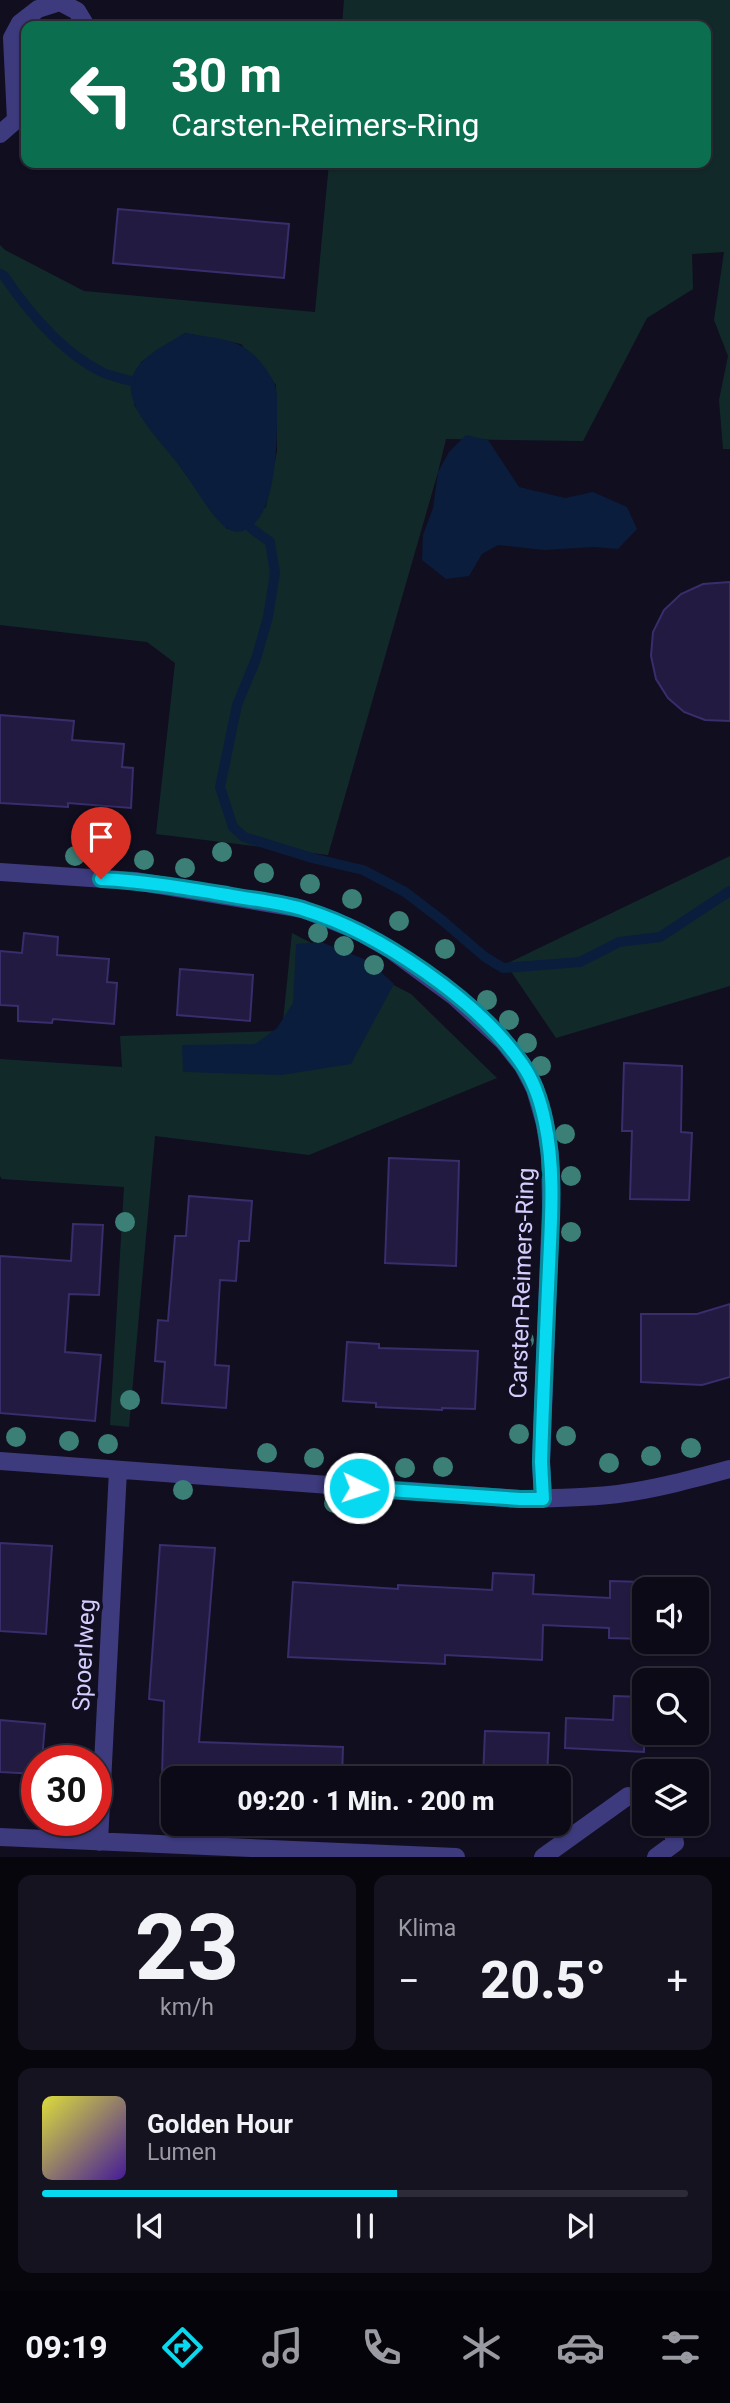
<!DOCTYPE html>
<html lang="de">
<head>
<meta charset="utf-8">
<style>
  body { margin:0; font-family:Roboto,sans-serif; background:#161321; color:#f1f3f6; height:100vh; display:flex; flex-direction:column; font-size:26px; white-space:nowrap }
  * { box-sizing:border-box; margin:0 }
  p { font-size:23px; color:#9a9aa2 }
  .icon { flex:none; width:38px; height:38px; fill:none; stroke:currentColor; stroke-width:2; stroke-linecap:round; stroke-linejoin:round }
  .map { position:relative; height:1857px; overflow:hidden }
  .details { display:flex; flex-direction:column; gap:18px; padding:18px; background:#07060d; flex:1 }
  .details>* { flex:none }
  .banner { position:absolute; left:21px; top:21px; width:690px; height:147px; border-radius:14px; box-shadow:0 2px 5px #0004,0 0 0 2px #2d2b37; background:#0b6e4f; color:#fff; overflow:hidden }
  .controls { position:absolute; left:632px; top:1577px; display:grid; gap:14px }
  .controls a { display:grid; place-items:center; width:77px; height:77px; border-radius:14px; background:#0d0a18; box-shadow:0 2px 5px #0004,0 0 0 2px #2d2b37; font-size:35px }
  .speed { position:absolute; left:21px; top:1745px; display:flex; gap:14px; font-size:35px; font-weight:700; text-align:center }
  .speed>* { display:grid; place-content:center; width:91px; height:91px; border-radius:50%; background:#0d0a18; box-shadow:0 2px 5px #0004,0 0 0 2px #2d2b37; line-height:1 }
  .speed .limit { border:10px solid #d22; background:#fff; color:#111 }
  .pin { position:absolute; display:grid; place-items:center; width:60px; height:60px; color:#fff; margin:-72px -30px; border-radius:50% 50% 50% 0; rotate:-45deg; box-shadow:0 0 7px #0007 }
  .pin .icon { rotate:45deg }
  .me { position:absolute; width:77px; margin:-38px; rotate:94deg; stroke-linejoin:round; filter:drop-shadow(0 0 5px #0008) }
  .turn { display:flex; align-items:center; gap:24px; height:147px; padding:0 35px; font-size:32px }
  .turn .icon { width:91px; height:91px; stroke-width:2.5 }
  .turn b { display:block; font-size:49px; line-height:60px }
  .big { font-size:52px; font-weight:800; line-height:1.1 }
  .details .widget { flex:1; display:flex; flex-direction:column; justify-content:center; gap:10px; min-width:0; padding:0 24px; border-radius:14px; background:#161321 }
  .details .dial { align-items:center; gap:0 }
  .dial b { font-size:91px; line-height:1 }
  .song { display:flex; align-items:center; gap:21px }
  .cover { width:84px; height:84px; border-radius:10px; background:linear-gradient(135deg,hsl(60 70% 55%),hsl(260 70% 35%)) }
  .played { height:7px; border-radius:4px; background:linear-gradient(90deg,#07d9f1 55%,#2d2b37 55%) }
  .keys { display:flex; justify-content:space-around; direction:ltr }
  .heat { display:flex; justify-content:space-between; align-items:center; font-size:38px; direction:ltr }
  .details .tiles { flex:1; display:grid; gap:18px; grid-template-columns:1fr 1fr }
  .widget:last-child { grid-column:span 2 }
  .trip { position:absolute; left:161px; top:1766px; width:410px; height:70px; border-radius:14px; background:#0d0a18; box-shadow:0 2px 5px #0004,0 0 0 2px #2d2b37; font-weight:800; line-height:70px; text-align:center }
  .tab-bar { display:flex; height:112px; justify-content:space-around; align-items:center; background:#05040a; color:#9a9aa2 }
  .tab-bar .icon { width:49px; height:49px }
  .tab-bar .on { color:#07d9f1 }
  .tab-bar b { font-size:32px; color:#f1f3f6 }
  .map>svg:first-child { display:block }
  .green { fill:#112a29; fill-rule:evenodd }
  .water { fill:#0b1d3c }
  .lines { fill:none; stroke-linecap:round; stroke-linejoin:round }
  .stream { stroke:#0b1d3c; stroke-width:10 }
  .building { fill:#221a41; stroke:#392d6c; stroke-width:2 }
  .minor { stroke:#3d3a7e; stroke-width:18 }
  .tree { fill:#3b7f76 }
  .route-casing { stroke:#058d9d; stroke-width:18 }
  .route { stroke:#07d9f1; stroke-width:12 }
  .labels { text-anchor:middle; stroke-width:7; stroke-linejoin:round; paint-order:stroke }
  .street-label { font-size:24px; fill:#d4cefe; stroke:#110e20 }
</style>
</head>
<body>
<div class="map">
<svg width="730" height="1857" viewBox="0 0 730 1857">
  <rect width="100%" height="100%" fill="#110e20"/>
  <path class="green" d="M344,0H730V449H723L719,400L728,356L714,320L724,252L692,254L693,289L647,318L583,441L446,439L438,472L328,855L156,834L175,663L147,642L0,625V245L5,250L84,291L315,312L329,163H705V26H342ZM185,333L241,344L276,385L277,451L266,507L227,529C211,510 198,492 184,472C168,449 150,428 134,405L141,362Z
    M730,856V986L556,1038L506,964Z
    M292,933L411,994L497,1078L309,1155L155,1136L129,1427L110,1425L124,1187L2,1179L0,1176V1059L122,1067L120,1036L282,1031Z"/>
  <path class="water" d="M185,333C223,340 245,337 268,372C274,381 276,385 277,396C277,428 280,516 245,530C239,533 231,532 225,527C208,512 197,490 184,472C168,448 126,412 131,382C135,358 167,344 185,333Z
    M466,435L488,440L519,487L565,498L593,492L627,507L637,529L618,549L594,547L544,550L498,545L482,554L469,576L446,579L422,560L423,535L433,508L438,472L449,452Z
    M321,942L369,961L394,984L351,1064L282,1075L183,1072L182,1045L255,1044L277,1028L293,1003L296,944Z"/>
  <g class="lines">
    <path class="stream" d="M0,274L4,276C28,311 60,351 100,371C109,376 121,378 131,381
      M251,528L270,542L275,573L268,617L256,659L237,705L220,787L233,827L244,837L312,858L363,870L405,892L443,921L485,957L503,968L580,962L619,942L660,937L730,891"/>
  </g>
  <path class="building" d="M118,209L289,224L284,278L113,263Z
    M730,582V721L705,720L684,712L668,698L656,679L651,656L653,632L664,610L681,594L703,584Z
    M0,715L74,721L72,740L124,744L122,767L133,768L131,808L68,803V807L0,803Z
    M24,933L58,937L57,955L109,959L107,982L117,983L114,1024L53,1019L52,1023L18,1021V1006L0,1005V951L22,953Z
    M180,969L253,975L250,1021L177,1015Z
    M624,1063L682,1066L681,1132L692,1133L689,1200L630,1199L632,1131H622Z
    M389,1158L459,1161L456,1266L385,1263Z
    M189,1196L252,1201L249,1241H239L236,1281L220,1280L215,1365L229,1366L226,1408L162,1403L165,1362L155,1361L158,1320L168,1321L175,1236H186Z
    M73,1224L103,1225L99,1295L69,1294L65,1352L101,1355L95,1421L0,1413V1256L71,1261Z
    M730,1304V1377L702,1385L641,1382V1314H697Z
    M347,1342L379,1344V1348L478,1351L475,1409L442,1408V1410L376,1407V1403L343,1401Z
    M0,1543L52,1546L46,1634L0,1631Z
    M160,1545L215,1548L199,1742L343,1747L342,1778H162L164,1701L149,1699Z
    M493,1573L534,1575L533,1594L610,1598V1581L644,1582V1639L609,1638V1628L543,1625L542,1660L445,1655V1664L288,1657L293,1582L398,1589V1585L492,1590Z
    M614,1696L644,1697V1752L565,1748L566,1718L613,1720Z
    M0,1720L45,1724L42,1760H37V1774L0,1772Z
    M485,1731L549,1733L547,1778H483Z"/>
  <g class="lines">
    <path class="minor" d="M16,120L12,38L20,23L38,9L60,2L77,11L86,26
      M0,134L24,113
      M0,872L135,881L303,909L358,931L391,950L455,997L503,1041L523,1066L535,1089L545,1124L550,1155L551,1207L541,1462L543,1499
      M0,1461L520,1499C553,1498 586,1498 618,1494C656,1489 693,1479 730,1469
      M0,1837L456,1857
      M99,1842L118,1470
      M543,1857L628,1796L644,1799
      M656,1857L675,1843L671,1824"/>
  </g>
  <g class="tree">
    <circle cx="222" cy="852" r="10"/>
    <circle cx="75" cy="856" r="10"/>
    <circle cx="106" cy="859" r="10"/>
    <circle cx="144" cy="860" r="10"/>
    <circle cx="185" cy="868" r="10"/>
    <circle cx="264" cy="873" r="10"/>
    <circle cx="310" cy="884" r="10"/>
    <circle cx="352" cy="899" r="10"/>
    <circle cx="399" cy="921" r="10"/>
    <circle cx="318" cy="933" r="10"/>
    <circle cx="344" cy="946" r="10"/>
    <circle cx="445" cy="949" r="10"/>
    <circle cx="374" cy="965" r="10"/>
    <circle cx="487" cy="1000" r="10"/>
    <circle cx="509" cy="1020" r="10"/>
    <circle cx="527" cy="1043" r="10"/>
    <circle cx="541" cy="1066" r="10"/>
    <circle cx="565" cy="1134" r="10"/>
    <circle cx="571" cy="1176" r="10"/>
    <circle cx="125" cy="1222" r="10"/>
    <circle cx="571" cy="1232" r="10"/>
    <circle cx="524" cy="1340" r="10"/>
    <circle cx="130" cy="1400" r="10"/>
    <circle cx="519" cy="1434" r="10"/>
    <circle cx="566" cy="1436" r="10"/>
    <circle cx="16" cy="1437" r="10"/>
    <circle cx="69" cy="1441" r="10"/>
    <circle cx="108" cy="1444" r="10"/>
    <circle cx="691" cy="1448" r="10"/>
    <circle cx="267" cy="1453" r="10"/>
    <circle cx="651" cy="1456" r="10"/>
    <circle cx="314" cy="1458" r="10"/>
    <circle cx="609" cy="1463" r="10"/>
    <circle cx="356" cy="1465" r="10"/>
    <circle cx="443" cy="1467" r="10"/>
    <circle cx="405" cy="1468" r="10"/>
    <circle cx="183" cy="1490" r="10"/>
    <circle cx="334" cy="1503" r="10"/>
  </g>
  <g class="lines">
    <g class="route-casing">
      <path id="route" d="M101,879C143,881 185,888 227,895C252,900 280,902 305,910C378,932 479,1001 522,1064C534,1081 541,1103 545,1123C555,1170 551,1219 549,1266C546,1331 543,1397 541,1462L543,1499H520L359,1488"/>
    </g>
    <use href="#route" class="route"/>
  </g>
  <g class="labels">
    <g class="street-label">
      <text transform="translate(522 1283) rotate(-88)" y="8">Carsten-Reimers-Ring</text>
      <text transform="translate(84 1655) rotate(-87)" y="8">Spoerlweg</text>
    </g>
  </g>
</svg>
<div class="controls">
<a><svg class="icon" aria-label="sound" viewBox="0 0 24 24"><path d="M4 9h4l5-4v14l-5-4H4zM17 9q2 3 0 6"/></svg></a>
<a><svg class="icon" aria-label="search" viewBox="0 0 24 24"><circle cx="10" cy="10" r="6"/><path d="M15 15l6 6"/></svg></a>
<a><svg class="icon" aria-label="layers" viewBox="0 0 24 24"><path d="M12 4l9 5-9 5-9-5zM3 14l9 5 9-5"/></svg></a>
</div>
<div class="speed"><div class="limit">30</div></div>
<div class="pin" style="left:101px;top:879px;background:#d93025"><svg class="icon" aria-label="arrive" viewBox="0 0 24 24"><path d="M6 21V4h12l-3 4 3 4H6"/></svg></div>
<svg class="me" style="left:359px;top:1488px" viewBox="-20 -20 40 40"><circle r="17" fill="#07d9f1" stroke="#fff" stroke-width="3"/><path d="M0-11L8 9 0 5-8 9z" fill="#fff"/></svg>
<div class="trip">09:20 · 1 Min. · 200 m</div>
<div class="banner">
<div class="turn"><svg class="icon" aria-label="left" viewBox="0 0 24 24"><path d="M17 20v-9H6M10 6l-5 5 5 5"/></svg><div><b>30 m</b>Carsten-Reimers-Ring</div></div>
</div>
</div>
<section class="details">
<div class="tiles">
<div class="widget dial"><b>23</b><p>km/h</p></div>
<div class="widget"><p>Klima</p>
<div class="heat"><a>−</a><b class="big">20.5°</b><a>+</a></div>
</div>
<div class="widget">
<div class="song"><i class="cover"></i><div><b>Golden Hour</b><p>Lumen</p></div></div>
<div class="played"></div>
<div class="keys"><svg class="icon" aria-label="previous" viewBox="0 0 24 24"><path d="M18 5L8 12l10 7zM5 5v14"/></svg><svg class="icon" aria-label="pause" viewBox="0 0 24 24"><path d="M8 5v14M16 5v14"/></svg><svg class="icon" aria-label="next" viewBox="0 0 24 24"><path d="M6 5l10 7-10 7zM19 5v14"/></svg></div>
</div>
</div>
</section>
<nav class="tab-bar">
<b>09:19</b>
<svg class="icon on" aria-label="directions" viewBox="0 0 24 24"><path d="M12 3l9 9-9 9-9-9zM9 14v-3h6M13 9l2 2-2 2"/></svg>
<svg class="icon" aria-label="music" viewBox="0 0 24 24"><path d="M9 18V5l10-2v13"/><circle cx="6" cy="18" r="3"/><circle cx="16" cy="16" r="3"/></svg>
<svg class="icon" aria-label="phone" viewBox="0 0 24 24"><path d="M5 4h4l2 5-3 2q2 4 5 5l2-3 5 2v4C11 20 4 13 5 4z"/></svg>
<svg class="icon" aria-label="climate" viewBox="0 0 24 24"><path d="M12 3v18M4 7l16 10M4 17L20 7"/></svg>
<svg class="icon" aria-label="car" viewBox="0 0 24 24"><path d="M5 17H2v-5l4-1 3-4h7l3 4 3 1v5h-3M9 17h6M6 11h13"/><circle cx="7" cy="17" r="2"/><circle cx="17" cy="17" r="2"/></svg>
<svg class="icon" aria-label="filters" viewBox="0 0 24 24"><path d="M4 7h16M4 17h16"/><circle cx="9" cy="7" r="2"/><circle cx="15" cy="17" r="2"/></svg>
</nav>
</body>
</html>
